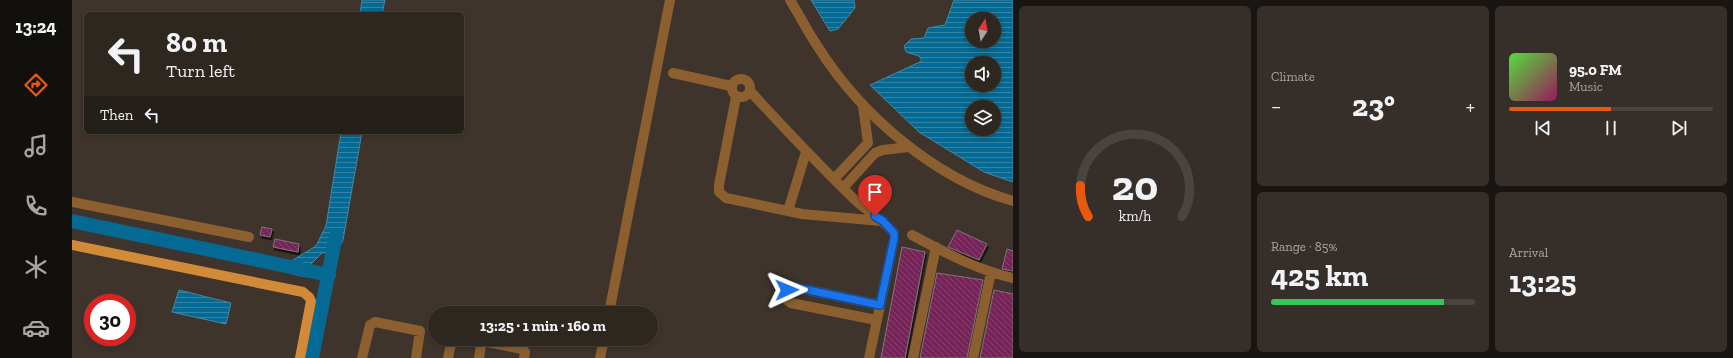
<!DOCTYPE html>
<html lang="en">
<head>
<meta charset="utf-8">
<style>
  body { margin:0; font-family:"Zilla Slab",serif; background:#362f29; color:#f1f3f6; height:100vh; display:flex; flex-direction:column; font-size:15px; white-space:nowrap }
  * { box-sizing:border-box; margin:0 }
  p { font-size:13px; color:#a7a5a5 }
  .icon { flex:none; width:22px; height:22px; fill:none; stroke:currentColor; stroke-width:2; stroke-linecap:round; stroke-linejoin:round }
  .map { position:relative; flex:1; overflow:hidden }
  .drawer { display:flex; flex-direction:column; gap:6px; padding:6px; background:#191512; width:720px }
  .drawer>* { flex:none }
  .guide { position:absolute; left:12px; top:12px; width:380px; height:122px; border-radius:6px; box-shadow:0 2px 6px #0003,0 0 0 1px #49443e; background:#2e2720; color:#f1f3f6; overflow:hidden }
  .needle { width:26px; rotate:11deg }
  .buttons { position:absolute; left:893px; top:12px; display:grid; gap:8px }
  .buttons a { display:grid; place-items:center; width:36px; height:36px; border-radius:50%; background:#2e2720; box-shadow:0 2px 6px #0003,0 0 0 1px #49443e; font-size:20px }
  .speed { position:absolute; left:12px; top:294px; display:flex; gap:8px; font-size:20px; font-weight:700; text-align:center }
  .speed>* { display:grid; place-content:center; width:52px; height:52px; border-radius:50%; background:#2e2720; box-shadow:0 2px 6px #0003,0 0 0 1px #49443e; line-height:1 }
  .speed .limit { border:6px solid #d22; background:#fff; color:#111 }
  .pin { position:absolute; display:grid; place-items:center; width:34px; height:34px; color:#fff; margin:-41px -17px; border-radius:50% 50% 50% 0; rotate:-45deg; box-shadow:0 0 4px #0007 }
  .pin .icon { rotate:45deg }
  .me { position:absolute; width:44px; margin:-22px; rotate:89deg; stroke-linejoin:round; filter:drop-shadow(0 0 3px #0008) }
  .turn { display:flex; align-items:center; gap:14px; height:84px; padding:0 16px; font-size:18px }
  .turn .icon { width:52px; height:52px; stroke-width:2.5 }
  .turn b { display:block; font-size:28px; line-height:34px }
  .then { display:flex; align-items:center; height:38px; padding:0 16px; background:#0003; gap:8px; font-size:15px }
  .big { font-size:30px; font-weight:800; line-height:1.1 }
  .drawer .tile { flex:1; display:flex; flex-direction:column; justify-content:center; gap:6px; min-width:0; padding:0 14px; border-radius:6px; background:#362f29 }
  .drawer .dial { align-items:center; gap:0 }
  .dial svg { height:104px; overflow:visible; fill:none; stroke:#49443e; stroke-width:7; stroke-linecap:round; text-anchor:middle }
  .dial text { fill:#f1f3f6; stroke:none }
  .song { display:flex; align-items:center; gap:12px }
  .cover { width:48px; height:48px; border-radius:6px; background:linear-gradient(135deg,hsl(110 70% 55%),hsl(330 70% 35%)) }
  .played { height:4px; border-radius:2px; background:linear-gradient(90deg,#ea580c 50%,#49443e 50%) }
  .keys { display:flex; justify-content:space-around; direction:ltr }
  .heat { display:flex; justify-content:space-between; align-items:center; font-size:22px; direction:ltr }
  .charge { height:6px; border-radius:3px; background:linear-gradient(90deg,#34c759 85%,#49443e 0) }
  .drawer .tiles { flex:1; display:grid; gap:6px; grid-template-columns:repeat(3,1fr) }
  .tile:first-child { grid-row:span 2 }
  .trip { position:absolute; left:356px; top:306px; width:230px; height:40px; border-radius:20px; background:#2e2720; box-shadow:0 2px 6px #0003,0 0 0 1px #49443e; font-weight:800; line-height:40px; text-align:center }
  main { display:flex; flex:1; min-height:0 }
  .menu { display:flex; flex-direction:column; width:72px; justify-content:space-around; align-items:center; background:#12100d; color:#a7a5a5 }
  .menu .icon { width:28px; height:28px }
  .menu .active { color:#ea580c }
  .menu b { font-size:18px; color:#f1f3f6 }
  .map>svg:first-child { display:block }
  .water { fill:url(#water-rules); stroke:#4388a4; fill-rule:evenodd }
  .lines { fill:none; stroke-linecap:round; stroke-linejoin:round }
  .river { stroke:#046993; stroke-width:14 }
  .building { fill:url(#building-back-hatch); stroke:#82737b; filter:url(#shadow) }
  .minor { stroke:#8b5f30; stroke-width:10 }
  .major { stroke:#d18a38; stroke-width:10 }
  .route-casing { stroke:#114b97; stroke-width:10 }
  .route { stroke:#1a73e8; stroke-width:7 }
</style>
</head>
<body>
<main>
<nav class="menu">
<b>13:24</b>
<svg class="icon active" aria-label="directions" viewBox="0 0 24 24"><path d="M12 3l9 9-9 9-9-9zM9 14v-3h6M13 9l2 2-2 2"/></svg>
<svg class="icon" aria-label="music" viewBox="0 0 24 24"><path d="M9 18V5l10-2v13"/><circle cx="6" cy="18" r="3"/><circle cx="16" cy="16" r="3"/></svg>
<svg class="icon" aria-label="phone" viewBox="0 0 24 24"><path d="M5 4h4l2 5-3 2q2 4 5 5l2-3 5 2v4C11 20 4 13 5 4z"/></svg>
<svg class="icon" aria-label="climate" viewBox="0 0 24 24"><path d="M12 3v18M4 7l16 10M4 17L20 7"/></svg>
<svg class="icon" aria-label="car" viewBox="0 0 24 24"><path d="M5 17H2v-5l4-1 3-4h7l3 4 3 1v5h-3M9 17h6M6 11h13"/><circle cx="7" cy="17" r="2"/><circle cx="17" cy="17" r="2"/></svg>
</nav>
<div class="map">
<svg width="941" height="358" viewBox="0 0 941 358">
  <defs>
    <pattern id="water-rules" width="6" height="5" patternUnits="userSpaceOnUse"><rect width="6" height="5" fill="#046993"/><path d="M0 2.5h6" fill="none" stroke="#3484a5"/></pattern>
    <pattern id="building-back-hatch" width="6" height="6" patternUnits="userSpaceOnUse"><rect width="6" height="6" fill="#772458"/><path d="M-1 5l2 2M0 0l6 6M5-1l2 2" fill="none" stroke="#8a436f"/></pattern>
    <filter id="shadow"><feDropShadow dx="1.5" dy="3" stdDeviation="0" flood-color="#0009"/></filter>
  </defs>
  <rect width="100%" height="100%" fill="#3e342b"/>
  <path class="water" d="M290,0H313L310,14H288Z
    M739,0H782L783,8L766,29L758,31Z
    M882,0H941V182L912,172L847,132L798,85L850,61L847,56L834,52L832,46L839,39L852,38L856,28L873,25ZM900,19H922V41H900ZM900,63H922V85H900ZM900,107H922V129H900Z
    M269,132H290L271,240L265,252L250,253L236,267L235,277L220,274L221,260L244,246L254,226Z
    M107,290L159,303L154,324L100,312Z"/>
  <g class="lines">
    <path class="river" d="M0,221L257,275
      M240,358L264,235"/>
  </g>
  <path class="building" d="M190,227L200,229L198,237L188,235Z
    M885,230L915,244L907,260L876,247Z
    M203,239L227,244L226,252L201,247Z
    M830,247L853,252L833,358H809Z
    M935,249L941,251V271L930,269Z
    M865,273L911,280L895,358H848Z
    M922,290L941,294V358H908Z"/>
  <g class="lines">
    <path class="minor" d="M718,0C728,16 736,32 746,47C789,115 863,179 941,201
      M601,73L659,86
      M660 88a9 9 0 1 1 18 0a9 9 0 1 1-18 0Z
      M678,91C712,128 746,164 782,199C795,211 810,219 822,233V239L797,358
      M664,97L647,185V192L654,198L716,211
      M734,152L716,211L730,214L809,221
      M762,179L796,143L791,106
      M771,188L803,153L811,150L837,147
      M0,202L177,237
      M840,235C872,252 905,270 941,278
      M537,313L598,0
      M804,320L719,303L715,300V290L722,287L808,305
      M410,341L450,349L453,352L452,358
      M290,358L298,325L303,322L348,331L344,358
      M376,358L380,339
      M407,358L410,339
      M528,358L532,339
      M841,358L864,247
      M901,358L919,272"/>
    <path class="major" d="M0,245L231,292L237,297L239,301L228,358"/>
  </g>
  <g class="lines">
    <g class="route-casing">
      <path id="route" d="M715,290L722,287L808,305L822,239V233L811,221L803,216"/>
    </g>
    <use href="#route" class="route"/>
  </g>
</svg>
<div class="buttons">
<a><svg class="needle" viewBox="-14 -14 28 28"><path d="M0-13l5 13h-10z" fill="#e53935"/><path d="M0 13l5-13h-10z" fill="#a7a5a5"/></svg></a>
<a><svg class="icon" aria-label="sound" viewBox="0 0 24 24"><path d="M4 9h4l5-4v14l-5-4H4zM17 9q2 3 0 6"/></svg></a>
<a><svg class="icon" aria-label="layers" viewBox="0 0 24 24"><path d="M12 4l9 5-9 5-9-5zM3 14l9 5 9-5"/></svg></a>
</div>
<div class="speed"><div class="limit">30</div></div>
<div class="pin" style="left:803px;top:216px;background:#d93025"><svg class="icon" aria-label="arrive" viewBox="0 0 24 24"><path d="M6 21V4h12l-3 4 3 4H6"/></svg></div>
<svg class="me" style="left:715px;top:290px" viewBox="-20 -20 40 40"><path d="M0-17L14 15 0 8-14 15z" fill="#1a73e8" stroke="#fff" stroke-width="4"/></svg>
<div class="trip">13:25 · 1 min · 160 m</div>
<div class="guide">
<div class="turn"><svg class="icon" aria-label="left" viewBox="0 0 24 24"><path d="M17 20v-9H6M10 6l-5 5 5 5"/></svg><div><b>80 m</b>Turn left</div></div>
<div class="then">Then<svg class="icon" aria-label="left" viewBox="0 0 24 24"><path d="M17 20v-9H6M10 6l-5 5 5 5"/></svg></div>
</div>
</div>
<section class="drawer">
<div class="tiles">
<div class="tile dial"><svg viewBox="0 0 100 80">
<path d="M14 69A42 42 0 1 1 86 69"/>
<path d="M14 69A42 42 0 0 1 8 45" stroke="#ea580c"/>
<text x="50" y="56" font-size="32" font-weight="700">20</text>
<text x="50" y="72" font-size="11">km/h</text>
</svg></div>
<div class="tile"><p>Climate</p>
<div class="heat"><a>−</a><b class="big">23°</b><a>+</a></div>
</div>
<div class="tile">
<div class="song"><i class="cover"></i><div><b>95.0 FM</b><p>Music</p></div></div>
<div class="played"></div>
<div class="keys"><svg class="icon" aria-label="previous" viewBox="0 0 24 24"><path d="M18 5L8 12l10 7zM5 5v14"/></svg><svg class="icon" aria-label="pause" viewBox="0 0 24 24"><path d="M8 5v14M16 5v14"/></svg><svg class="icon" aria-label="next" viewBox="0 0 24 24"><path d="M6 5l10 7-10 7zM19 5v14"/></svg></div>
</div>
<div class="tile"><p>Range · 85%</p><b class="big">425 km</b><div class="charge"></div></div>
<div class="tile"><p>Arrival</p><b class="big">13:25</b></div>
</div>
</section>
</main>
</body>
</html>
